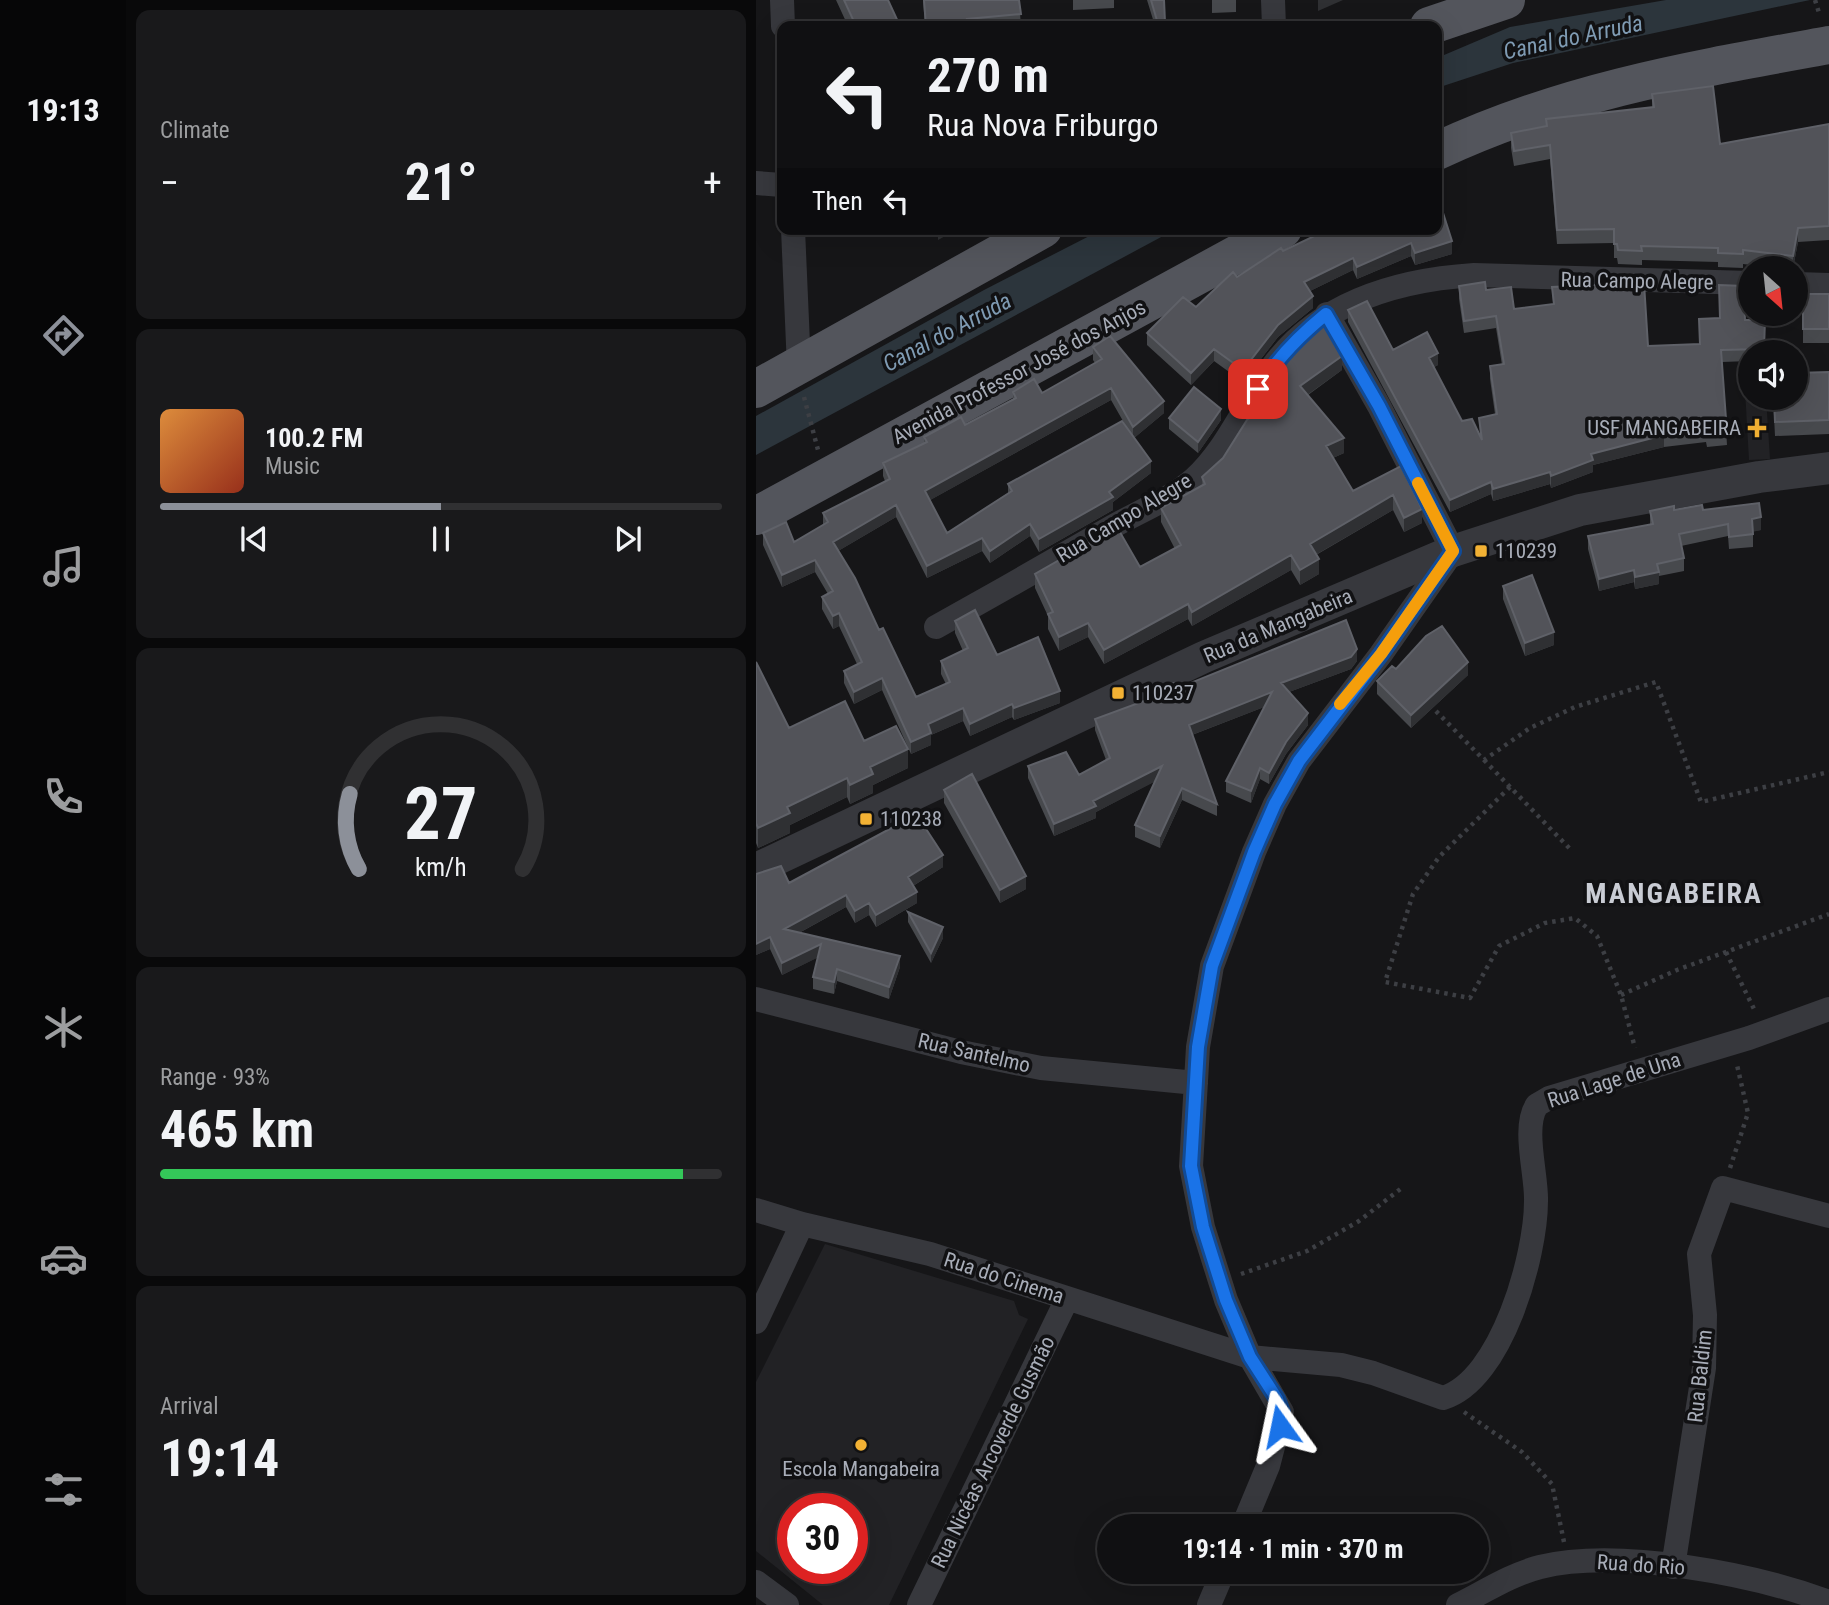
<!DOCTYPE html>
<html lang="en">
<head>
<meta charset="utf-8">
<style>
  body { margin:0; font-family:"Roboto Condensed",sans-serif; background:#19191b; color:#f1f3f6; height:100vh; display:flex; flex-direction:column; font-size:26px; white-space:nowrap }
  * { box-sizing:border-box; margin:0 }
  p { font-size:23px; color:#9c9d9f }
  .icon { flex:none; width:38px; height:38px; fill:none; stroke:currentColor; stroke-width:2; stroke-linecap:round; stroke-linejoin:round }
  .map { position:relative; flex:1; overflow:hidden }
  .panel { display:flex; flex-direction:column; gap:10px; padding:10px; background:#09090a; width:630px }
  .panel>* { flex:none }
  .top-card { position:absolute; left:21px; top:21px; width:665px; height:214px; border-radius:14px; box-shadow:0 7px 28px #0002,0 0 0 2px #303032; background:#101012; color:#f1f3f6; overflow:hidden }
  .needle { width:46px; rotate:153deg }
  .fabs { position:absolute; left:982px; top:256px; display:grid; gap:14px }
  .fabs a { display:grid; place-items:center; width:70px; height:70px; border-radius:50%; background:#101012; box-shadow:0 7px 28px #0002,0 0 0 2px #303032; font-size:35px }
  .speed { position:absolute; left:21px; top:1493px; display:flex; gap:14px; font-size:35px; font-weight:700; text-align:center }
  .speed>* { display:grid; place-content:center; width:91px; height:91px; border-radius:50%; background:#101012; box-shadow:0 7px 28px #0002,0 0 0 2px #303032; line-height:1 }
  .speed .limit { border:10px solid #d22; background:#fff; color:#111 }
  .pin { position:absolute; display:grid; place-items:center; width:60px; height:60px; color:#fff; margin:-30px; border-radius:14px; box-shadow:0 4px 10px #0006 }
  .me { position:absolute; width:77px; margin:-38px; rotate:348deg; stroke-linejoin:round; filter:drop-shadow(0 0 5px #0008) }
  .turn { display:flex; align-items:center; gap:24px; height:147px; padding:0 35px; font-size:32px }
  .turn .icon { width:91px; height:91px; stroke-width:2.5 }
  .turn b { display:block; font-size:49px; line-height:60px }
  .then { display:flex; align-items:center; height:66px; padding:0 35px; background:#0003; gap:14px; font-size:26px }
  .big { font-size:52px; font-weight:700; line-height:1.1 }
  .panel .card { flex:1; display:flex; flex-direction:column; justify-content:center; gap:10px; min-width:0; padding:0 24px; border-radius:14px; background:#19191b }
  .panel .dial { align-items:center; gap:0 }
  .dial svg { height:182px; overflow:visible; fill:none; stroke:#303032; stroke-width:7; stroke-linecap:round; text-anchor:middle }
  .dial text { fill:#f1f3f6; stroke:none }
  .song { display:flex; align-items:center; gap:21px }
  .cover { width:84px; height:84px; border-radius:10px; background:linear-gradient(135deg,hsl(30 70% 55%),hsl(10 70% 35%)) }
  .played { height:7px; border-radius:4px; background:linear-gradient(90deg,#8c9099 50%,#303032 50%) }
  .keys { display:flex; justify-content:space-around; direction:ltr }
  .heat { display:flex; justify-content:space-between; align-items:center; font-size:38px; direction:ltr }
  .charge { height:10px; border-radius:5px; background:linear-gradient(90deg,#34c759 93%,#303032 0) }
  .trip { position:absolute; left:341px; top:1514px; width:392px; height:70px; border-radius:35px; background:#101012; box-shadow:0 7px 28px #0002,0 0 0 2px #303032; font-weight:700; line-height:70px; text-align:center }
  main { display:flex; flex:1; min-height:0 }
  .dock { display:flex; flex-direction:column; width:126px; justify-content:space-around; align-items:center; background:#060607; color:#9c9d9f }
  .dock .icon { width:49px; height:49px }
  .dock .current { color:#8c9099 }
  .dock b { font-size:32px; color:#f1f3f6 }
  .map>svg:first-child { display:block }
  .built { fill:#222225; fill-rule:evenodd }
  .water { fill:#2c353c }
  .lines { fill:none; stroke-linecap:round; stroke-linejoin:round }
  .path { stroke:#3d3f44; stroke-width:4.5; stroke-dasharray:3.5 5; stroke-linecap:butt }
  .minor { stroke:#37383d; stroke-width:24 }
  .tertiary { stroke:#37383d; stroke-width:32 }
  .primary { stroke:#53555c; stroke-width:38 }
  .wall { fill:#47494d; fill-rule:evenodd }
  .shaded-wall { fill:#2f3033 }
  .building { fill:#525359; stroke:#5f6168; stroke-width:2 }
  .route-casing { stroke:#114b97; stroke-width:18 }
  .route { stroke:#1a73e8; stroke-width:12 }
  .slow { stroke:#f59e0b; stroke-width:12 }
  .poi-dot { fill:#f2b134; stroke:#111113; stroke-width:2.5 }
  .labels { text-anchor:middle; stroke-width:7; stroke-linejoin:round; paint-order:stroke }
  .street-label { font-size:21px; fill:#a8adb8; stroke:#111113 }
  .poi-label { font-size:21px; fill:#a8adb8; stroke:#111113; text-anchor:start }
  .water-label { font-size:23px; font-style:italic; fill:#7f9bb3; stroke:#111113 }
  .district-label { font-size:28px; font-weight:bold; letter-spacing:2px; fill:#c9ccd4; stroke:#111113 }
</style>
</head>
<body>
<main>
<nav class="dock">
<b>19:13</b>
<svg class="icon current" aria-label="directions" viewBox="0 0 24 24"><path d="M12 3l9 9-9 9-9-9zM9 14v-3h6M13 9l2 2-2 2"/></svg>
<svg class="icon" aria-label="music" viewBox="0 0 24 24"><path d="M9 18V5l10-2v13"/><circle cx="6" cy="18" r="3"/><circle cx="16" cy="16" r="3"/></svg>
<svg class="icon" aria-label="phone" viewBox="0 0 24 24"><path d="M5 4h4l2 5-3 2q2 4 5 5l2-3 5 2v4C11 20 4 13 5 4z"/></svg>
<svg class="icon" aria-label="climate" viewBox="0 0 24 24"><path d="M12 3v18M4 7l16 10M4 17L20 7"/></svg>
<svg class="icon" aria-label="car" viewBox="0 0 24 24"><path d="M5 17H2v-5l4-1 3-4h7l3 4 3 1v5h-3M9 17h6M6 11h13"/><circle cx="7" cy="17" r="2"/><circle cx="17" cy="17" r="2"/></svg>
<svg class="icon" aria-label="filters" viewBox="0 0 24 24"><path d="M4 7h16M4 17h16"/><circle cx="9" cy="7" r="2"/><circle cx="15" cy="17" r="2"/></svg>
</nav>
<section class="panel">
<div class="card"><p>Climate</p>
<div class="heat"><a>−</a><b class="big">21°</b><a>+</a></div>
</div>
<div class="card">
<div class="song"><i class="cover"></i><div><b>100.2 FM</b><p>Music</p></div></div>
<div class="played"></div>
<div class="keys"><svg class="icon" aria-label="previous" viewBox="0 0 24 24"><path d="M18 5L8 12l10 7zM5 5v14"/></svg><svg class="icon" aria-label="pause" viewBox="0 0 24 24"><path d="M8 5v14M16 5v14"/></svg><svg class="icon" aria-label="next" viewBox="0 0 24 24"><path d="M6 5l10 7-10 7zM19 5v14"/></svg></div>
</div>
<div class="card dial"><svg viewBox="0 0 100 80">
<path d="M14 69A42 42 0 1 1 86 69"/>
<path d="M14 69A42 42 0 0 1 10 36" stroke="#8c9099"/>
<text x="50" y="56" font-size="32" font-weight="700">27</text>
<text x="50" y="72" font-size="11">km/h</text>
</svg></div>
<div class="card"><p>Range · 93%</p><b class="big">465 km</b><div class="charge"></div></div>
<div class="card"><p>Arrival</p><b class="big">19:14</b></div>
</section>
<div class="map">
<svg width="1073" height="1605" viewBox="0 0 1073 1605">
  <rect width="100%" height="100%" fill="#161618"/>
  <path class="built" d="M988,372H994V397H1010L1014,459L993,460Z
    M69,1244L258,1301L263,1315L272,1319L133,1605H67L0,1551V1382ZM37,1508H96V1568H37Z"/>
  <path class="water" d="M910,0H1054L757,63L681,88V58L754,27Z
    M347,229H420L0,455V416L228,290Z"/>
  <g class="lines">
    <path class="path" d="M1059,0L1064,16
      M48,397L62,450
      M674,705L728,760L774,728L819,707L900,682L945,802L1073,772
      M728,760L816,851
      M754,787L683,857L657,894L629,982L714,998L743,946L789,923L819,918L841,936L865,995L879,1048
      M970,952L999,1011
      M865,995L921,970L1073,914
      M974,1168L992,1113L981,1065
      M485,1274L551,1251L603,1221L647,1187
      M708,1412L766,1452L796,1484L808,1542"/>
    <path class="minor" d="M26,0L27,26
      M517,0L518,26
      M0,183L26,185
      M37,229L43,367
      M1040,284L1073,285
      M180,627C239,594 297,561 356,527C382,512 415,499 438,479C471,449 488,405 514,370C561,303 640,280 718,275L994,283
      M0,999L205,1052L285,1068L440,1083
      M0,1210L46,1224L174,1254L494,1357L585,1365L617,1373L687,1398C746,1380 780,1255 780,1201C781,1175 766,1127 781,1105L793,1098L993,1038L1073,1009
      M0,1322L46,1224
      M487,1526L512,1466L526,1412L494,1357L470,1300L447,1227L435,1166L442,1047L456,966L498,852L519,804L543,761L625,654L697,551L623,406L571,314
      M917,1567L948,1368L949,1315L943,1254L967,1188L1073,1216
      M0,1582L31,1605
      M163,1605L311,1299
      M453,1605L467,1572
      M702,1605C728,1592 756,1574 784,1567C863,1548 998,1574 1073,1602"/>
    <path class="tertiary" d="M0,869L448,657L697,551L824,510L1003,477L1073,468"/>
    <path class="primary" d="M673,26L750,0
      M681,151C809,91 935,70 1073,45
      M0,389L287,229
      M0,516L527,229"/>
  </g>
  <path class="wall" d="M80,0H132L144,26H92Z
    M167,0H263L265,26H169Z
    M317,0H358V8L317,10Z
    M391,0H408L409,26H399Z
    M456,0H480V12L456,13Z
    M896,94L964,144L1073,124V240L1042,242L1037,268H1019L987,264V268L962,267V262L886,260V265L862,264L861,258H858V243L801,244L794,159L758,166L755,148V133L790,127V119L896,107Z
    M696,241V254L659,265L655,256L601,279L597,270L554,291L557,308L522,337L487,382L458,361L435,385L391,345V333L440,307L481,277L527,251Z
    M703,286L730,290L758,309L797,304L796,287L892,346L943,344L989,320H1009V352H994V361L966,362L971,445L951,447L950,442L908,447L837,465V472L795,488L794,484L737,501L735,494L694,512L592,322V310L637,350L682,365L678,367L706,421L724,435L723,418L739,414L734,379V366L746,365L740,328L708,333L703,299Z
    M1047,294H1073V343H1047Z
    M337,347L408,413L378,438L395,473L357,502V510L283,552L274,536L234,563L226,551L171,578L140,517L82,551L123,630L160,697L190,684L185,674V661L207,651L199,633V621L241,655L304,703L258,720L256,717L214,736L207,721L175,735V745L155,754L126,690L98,704L88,683V671L101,664L83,626L77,629L66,609V597L72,594L59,572L26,587L7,545V533L38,542L67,525V513L129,481L127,476V463L168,443V437L209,425L257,399V392L286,393L339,363L337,360ZM355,400L371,428L252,484V493L191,533L174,500Z
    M586,370L552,395L588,453L577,458L597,491L645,466L666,523L648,532L637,510L560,555L563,574L544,585L535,570L436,626L432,619L348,664L332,637L303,651L292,629V616L279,588V574L384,567L419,549L405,522V508L446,486V477L467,458L513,400L512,399V385Z
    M1073,372V434L1019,436L1017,397H1040Z
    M413,418L465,420L442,453L413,429Z
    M947,510L1005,530L997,531V547L973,549L972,536L925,546L928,558V571L903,576V584L879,589L878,582L843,591L832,549V536L894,525V511Z
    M747,586L798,645L769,656L747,599Z
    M601,661L595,669L533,692L552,725L530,754L513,784L504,779L495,803L470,792V781L508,707L436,735L461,804V816L426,800L404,848L379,837V825L399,781L340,812V818L298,836L272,778V766L323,775L350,760L339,730V719L396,698V691L420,689Z
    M0,662L33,728L108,741L152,768L117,785V793L94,804L91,797L34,825V833L2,848L0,843Z
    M640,669L712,675L655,728L621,694V681Z
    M188,790L270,889L244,903L188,803Z
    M140,819L187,867L157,886L161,903L120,927L113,915L99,923L90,907L43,933L144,967L133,999L81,981L78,994L57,989V977L62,957L26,975L14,949L0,955L33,883L140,825Z
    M152,912L187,938L175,963L152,922Z"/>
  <path class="shaded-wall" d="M562,0H587L562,11Z
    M1042,228V242L1037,268V256Z
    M182,229H202L182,240Z
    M696,241V254L659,265V253Z
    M655,243V256L601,279V267Z
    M597,258V270L548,294V282Z
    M557,296V308L522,337L487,382V370L522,325Z
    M458,349V361L435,385V373Z
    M682,353V365L673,370V358Z
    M586,356V370L544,400V386Z
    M355,388V400L169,503V491Z
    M408,401V413L377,439V427Z
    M465,409V420L442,453V442Z
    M908,435V447L837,465V472L795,488V476L835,454Z
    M588,438V453L570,461V446Z
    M395,461V473L357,502V510L283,552V539L353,492Z
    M794,472V484L737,501V489Z
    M735,482V494L694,512V500Z
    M637,495V510L554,558V544Z
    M140,505V517L77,554V542Z
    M666,509V523L648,532V518Z
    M1005,517V530L996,532V519Z
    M274,524V536L234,563V551Z
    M226,538V551L171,578V566Z
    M535,555V570L436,626V612Z
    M563,559V574L544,585V570Z
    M59,560V572L26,587V575Z
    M878,570V582L843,591V579Z
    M903,572V584L879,589V577Z
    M432,604V619L348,664V650Z
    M83,613V626L77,629V616Z
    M332,623V637L303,651V637Z
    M798,632V645L769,656V643Z
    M601,649V661L595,669L525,695V683Z
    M712,662V675L655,728V715Z
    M126,678V690L98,704V692Z
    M304,691V703L258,720V708Z
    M516,692V704L433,736V725Z
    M256,704V717L214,736V724Z
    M207,708V721L175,735V745L155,754V742L172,724Z
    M552,713V725L530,754L513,784V773L530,742Z
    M152,749V768L117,785V793L94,804V785L114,767Z
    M406,766V778L340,812V818L298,836V824L337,801Z
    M504,768V779L495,803V791Z
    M91,778V797L34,825V833L2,848V828L31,807Z
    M426,788V800L404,848V836Z
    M187,855V867L152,889V877Z
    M270,876V889L244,903V890Z
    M161,892V903L120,927V915Z
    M90,895V907L28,941V929Z
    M113,903V915L99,923V911Z
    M187,927V938L175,963V953Z
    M14,937V949L0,955V944Z
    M65,944V956L26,975V963Z
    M144,956V967L133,999V987Z
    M81,969V981L78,994V982Z"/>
  <path class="building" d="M88,0H132L144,26H100Z
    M168,0H263L265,14L211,19L213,26H170Z
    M395,0H408L409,22L402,24Z
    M957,86L964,144L1073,124V226L1042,228L1037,256L987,250V254L962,253V248L885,246L886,251L862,250L861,244H858V229L801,230L794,145L758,151L755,133L791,126L790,119L898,107L896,94Z
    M681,194L696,241L659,253L655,243L601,267L597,258L548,282L557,296L522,325L487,370L458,349L435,373L391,333L427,297L440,307L477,272L481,277L525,248L527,251L573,229H681Z
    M729,282L730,290L755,287L758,309L798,304L796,287L888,283L892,346L944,344L943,319L964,318L963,285L988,286L989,320H1009L1008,349L965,350L971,433L951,435L950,430L908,435L835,454L837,460L795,476L794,472L737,489L735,482L694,500L592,310L611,301L637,350L671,332L682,353L673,358L706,421L716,419L726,440L723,418L741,414L734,366L748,364L740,316L708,321L703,286Z
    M1047,294H1073V329H1047Z
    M567,323L586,356L544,386L588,438L570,446L597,491L645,466L666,509L648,518L637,495L554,544L563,559L544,570L535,555L436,612L432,604L348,650L332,623L303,637L292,614L297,612L279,574L361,527L384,567L425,545L405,508L449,484L446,477L467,458L491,420L520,394L512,385L526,364L544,343Z
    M354,336L408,401L377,427L355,388L169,491L191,533L256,491L252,484L366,421L395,461L353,492L357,497L283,539L274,524L234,551L226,538L171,566L140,505L77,542L99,578L123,630L127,628L160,697L194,682L185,661L212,648L199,621L219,610L241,655L282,637L304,691L258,708L256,704L214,724L207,708L172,724L175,733L155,742L126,678L98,692L88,671L106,662L83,613L77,616L66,597L77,591L59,560L26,575L7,533L30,522L38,542L72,522L67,513L134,479L127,463L171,442L168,437L205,417L209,425L260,398L257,392L278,379L286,393L346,359L337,347Z
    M1073,372V420L1019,422L1018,397H1040V373Z
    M438,387L465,409L442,442L413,418Z
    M1003,503L1005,517L996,519L997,534L973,537L972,524L923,534L928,558L901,564L903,572L879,577L878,570L843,579L832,536L897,524L894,511L918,506V510L946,505L947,510Z
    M776,575L798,632L769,643L747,586Z
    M590,620L601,649L595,657L525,683L552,713L530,742L513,773L504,768L495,791L470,781L516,692L433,725L461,804L426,788L404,836L379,825L406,766L337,801L340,806L298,824L272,766L310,752L323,775L354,758L339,719L399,697L396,691L418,683L420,689Z
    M686,626L712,662L655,715L621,681L636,666L640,669L670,636Z
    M0,662L33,728L89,701L108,741L140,726L152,749L114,767L117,774L94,785L91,778L31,807L34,813L2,828L0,823Z
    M216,774L270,876L244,890L188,790Z
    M157,809L187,855L152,877L161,892L120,915L113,903L99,911L90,895L28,929L144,956L133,987L81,969L78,982L57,977L65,944L26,963L14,937L0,944V874L25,866L33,883L143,824L140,819Z
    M152,912L187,927L175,953Z"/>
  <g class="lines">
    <g class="route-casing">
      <path id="route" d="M502,389C520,359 543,336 570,314L623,406L697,551L625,654L543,761L519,804L498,852L456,966L442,1047L435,1166L447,1227L470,1300L494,1357L521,1399L526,1412L524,1426"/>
    </g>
    <use href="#route" class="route"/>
    <path class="slow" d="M584,704L625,654L697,551L662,483"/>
  </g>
  <g class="poi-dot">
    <path d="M997.5 417.5h7v7h7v7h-7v7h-7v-7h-7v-7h7z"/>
    <rect x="718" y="544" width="14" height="14" rx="3.5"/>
    <rect x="355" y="686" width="14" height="14" rx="3.5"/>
    <rect x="103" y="812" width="14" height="14" rx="3.5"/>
    <circle cx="105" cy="1445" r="7"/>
  </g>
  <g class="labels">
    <g class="street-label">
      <text transform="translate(881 281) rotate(1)" y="7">Rua Campo Alegre</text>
      <text transform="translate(263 372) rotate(-28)" y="7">Avenida Professor José dos Anjos</text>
      <text transform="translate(368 518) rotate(-31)" y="7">Rua Campo Alegre</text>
      <text transform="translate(522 626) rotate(-23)" y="7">Rua da Mangabeira</text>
      <text transform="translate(218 1053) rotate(13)" y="7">Rua Santelmo</text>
      <text transform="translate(858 1080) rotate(-18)" y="7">Rua Lage de Una</text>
      <text transform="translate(248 1278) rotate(18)" y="7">Rua do Cinema</text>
      <text transform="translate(944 1376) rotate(-84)" y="7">Rua Baldim</text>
      <text transform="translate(237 1452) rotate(-64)" y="7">Rua Nicéas Arcoverde Gusmão</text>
      <text transform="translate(885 1565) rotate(4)" y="7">Rua do Rio</text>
    </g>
    <g class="poi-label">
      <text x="985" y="435" text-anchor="end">USF MANGABEIRA</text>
      <text x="739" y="558">110239</text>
      <text x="376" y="700">110237</text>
      <text x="124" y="826">110238</text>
      <text x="105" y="1476" text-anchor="middle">Escola Mangabeira</text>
    </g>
    <g class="water-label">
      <text transform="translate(817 37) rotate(-12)" y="8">Canal do Arruda</text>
      <text transform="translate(191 332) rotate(-28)" y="8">Canal do Arruda</text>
    </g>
    <g class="district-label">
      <text x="918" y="903">MANGABEIRA</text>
    </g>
  </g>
</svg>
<div class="fabs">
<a><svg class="needle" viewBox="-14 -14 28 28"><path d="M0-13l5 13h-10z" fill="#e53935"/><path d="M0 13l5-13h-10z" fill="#9c9d9f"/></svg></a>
<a><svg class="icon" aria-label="sound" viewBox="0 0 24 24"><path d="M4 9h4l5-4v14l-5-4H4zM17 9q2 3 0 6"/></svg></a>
</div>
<div class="speed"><div class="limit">30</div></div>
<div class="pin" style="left:502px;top:389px;background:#d93025"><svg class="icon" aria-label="arrive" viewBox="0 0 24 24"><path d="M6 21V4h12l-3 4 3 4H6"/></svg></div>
<svg class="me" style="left:524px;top:1426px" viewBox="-20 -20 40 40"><path d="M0-17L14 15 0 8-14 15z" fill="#1a73e8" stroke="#fff" stroke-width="4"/></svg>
<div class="trip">19:14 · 1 min · 370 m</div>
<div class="top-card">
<div class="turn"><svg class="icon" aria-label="left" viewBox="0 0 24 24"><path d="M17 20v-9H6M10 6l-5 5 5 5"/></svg><div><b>270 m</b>Rua Nova Friburgo</div></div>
<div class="then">Then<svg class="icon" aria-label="left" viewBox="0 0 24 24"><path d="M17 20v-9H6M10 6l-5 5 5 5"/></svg></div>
</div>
</div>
</main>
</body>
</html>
